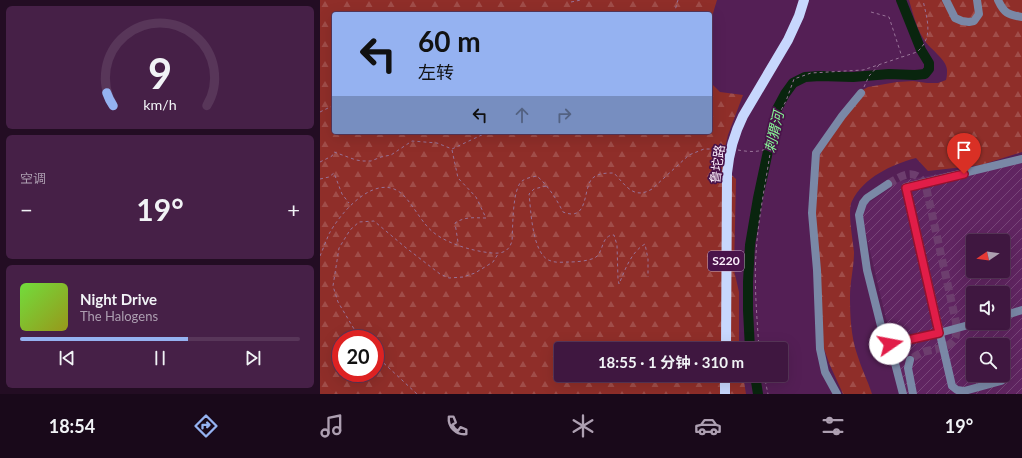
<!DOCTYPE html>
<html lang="zh">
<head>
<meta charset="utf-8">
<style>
  body { margin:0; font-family:Lato,"Noto Sans SC",sans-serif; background:#462047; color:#f1f3f6; height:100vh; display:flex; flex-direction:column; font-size:15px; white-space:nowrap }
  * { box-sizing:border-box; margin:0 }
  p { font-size:13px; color:#ad9fb1 }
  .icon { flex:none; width:22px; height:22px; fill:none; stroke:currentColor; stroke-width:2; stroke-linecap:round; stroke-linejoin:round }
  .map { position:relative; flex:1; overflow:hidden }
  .sheet { display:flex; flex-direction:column; gap:6px; padding:6px; background:#230d23; width:320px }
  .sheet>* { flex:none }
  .hud { position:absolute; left:12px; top:12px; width:380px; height:122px; border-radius:4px; box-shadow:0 4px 16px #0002,0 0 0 1px #583659; background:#95b2f1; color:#111; overflow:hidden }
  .needle { width:26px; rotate:257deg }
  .buttons { position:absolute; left:646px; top:234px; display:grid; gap:8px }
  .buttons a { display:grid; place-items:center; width:44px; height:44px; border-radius:4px; background:#3f1740; box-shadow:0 4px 16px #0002,0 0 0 1px #583659; font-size:20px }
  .speed { position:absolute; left:12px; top:330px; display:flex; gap:8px; font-size:20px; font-weight:700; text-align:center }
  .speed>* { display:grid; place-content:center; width:52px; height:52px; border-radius:50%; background:#3f1740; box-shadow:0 4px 16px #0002,0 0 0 1px #583659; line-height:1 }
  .speed .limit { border:6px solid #d22; background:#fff; color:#111 }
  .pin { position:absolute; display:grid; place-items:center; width:34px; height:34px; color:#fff; margin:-41px -17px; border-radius:50% 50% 50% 0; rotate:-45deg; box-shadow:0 0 4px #0007 }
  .pin .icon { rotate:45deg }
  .me { position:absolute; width:44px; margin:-22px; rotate:78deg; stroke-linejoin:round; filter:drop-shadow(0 0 3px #0008) }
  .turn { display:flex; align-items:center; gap:14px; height:84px; padding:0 20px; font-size:18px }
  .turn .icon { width:52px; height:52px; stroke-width:2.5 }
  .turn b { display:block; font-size:28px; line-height:34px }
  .lanes { display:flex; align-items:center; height:38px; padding:0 20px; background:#0003; justify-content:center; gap:20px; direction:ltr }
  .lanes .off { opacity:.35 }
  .big { font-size:30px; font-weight:700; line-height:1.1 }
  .sheet .card { flex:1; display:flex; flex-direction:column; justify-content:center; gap:6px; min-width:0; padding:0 14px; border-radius:6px; background:#462047 }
  .sheet .dial { align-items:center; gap:0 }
  .dial svg { height:104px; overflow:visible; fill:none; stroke:#583659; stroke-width:7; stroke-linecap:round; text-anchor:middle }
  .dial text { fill:#f1f3f6; stroke:none }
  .song { display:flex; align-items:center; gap:12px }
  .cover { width:48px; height:48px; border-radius:6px; background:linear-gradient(135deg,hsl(100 70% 55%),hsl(60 70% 35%)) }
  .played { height:4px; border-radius:2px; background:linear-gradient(90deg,#95b2f1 60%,#583659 60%) }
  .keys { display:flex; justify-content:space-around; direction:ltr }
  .heat { display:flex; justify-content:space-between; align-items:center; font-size:22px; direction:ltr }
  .trip { position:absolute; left:234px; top:342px; width:234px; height:40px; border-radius:4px; background:#3f1740; box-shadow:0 4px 16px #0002,0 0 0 1px #583659; font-weight:700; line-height:40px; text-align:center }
  .tabs { display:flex; height:64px; justify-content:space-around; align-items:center; background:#19091a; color:#ad9fb1 }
  .tabs .icon { width:28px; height:28px }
  .tabs .active { color:#95b2f1 }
  .tabs b { font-size:18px; color:#f1f3f6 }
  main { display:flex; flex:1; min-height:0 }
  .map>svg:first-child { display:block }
  .industrial { fill:url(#industrial-furrows); fill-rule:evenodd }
  .forest { fill:url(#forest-firs); fill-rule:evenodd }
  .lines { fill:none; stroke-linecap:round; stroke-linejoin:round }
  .river { stroke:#09250e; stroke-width:10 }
  .minor-tunnel { stroke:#6d3e6e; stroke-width:8; stroke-dasharray:8 4; stroke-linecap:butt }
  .path { stroke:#987398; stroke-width:1; stroke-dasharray:3 3; stroke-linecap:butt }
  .minor { stroke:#7a88a6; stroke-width:8 }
  .major { stroke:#c7d7fd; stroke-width:10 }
  .route-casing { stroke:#92132f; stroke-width:10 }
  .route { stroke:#e11d48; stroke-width:7 }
  .labels { text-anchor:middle; stroke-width:3.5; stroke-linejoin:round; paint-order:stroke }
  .shield { fill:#49134a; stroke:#c6acc6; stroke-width:1 }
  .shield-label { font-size:12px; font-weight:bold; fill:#fbeefb }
  .street-label { font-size:13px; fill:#fbeefb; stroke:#49134a }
  .water-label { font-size:14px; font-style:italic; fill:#87f896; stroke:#49134a }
</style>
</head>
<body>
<main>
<section class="sheet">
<div class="card dial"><svg viewBox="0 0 100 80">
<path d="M14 69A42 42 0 1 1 86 69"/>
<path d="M14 69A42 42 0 0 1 9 59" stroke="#95b2f1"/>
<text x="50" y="56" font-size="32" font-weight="700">9</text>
<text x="50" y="72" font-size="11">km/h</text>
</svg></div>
<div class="card"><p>空调</p>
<div class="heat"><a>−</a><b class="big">19°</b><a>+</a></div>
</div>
<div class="card">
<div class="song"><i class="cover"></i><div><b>Night Drive</b><p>The Halogens</p></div></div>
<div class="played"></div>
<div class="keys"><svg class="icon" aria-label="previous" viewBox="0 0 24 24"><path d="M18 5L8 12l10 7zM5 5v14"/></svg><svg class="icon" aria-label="pause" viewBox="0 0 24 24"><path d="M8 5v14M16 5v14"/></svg><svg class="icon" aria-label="next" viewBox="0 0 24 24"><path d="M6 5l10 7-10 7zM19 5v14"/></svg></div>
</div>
</section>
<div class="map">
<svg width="702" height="394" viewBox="0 0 702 394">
  <defs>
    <pattern id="industrial-furrows" width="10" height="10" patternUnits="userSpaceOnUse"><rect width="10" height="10" fill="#602561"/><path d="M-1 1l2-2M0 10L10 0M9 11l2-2" fill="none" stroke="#784579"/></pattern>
    <pattern id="forest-firs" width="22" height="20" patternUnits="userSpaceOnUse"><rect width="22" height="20" fill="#8f2e29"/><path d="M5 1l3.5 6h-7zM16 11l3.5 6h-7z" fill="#a04d49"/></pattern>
  </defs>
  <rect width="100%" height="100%" fill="#541f55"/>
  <path class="industrial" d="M702,159V394H584L540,209L580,181ZM653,241H683V271H653ZM653,293H683V323H653ZM653,345H683V375H653Z"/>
  <path class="forest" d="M0,0H397L390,23V14H14V132H390V82L400,92L423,95L408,135L401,165L416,179L414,270L419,292V349H241V375H423L426,394H0ZM21,339H55V373H21Z
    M589,0H702V152L661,165L608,171L596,158C571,165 544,177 532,201C527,210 533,241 534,252C534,267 530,282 530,297C530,316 531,336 537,354C541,368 548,381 552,394H523L509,363L503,346L493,217L497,165L503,146L539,92L548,87L577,82L593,81L607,83H618L626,80C627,77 627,73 627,70C627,59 608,48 603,38C596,27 593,13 589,0Z"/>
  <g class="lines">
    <path class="river" d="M430,349L428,310V282L430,245L438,198L457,109L465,94L473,83L485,77L500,76L533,77L569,74L595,75L605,74L609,69V63L601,50L581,0
      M435,375L438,394"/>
    <path class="minor-tunnel" d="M568,184C584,174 596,167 606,187L636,322C636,326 637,331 636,335C633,350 612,348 601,353C597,355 594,357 590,360"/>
    <path class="path" d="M251,2L261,0
      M551,12L569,17L582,57
      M354,14L358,0
      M544,87L549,76L559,65
      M0,112L14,105
      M218,132C227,135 235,136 243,132
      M132,150L138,178L156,197L166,218C154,218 146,216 135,223L138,242
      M418,150C429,152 442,153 451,146L459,114L466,101L474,79L491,73L543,70L597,52C614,37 607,20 603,0
      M0,162L12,156L14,152L36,160L43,161H51L61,157L71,155L92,141L117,143L132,149L168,132
      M0,179L9,177L14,173L22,194L29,203
      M226,186L214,189L209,194C211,210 212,256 231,261C236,263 244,262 249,262C256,262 270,261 276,257C284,251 281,235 294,235L297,245L298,279L299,284C305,270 311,252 325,244L328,259V277
      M0,256C3,249 6,241 9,234C20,213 56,171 82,194C90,201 99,217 106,225C119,242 151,251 172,253C183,254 189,251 192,241C193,228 192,189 202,181C206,178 212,177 217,176C228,186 236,198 243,212C268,222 263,192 271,180C276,173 286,173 294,173C306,186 314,200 332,189L369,155L384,149H403
      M40,339L18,302L13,286L19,248L30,230L39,222L54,221L85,247L120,274L129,278L143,277L155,273L173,262L178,254
      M439,349C437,317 434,285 436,254C438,218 446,182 451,147
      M55,355L97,394
      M444,375L448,394"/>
    <path class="minor" d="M626,0L635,18L642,21L649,22L654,21L659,14L657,0
      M678,0C684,13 688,15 702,17
      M568,184L547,198L543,203L539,215L547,270L564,338L570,344
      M683,316L702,310
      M590,360L588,368L593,394
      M681,381L644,391L637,390L632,386L586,187L702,159
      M517,394L505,372L500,349L497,270L492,213L496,153L522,116L541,93
      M583,394L570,344L619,333L656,323"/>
    <path class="major" d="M406,349L407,173C409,153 414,134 423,116L468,40L479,16L484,0
      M405,394V375"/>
  </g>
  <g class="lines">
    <g class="route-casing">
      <path id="route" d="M570,344L619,333L586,188L644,174"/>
    </g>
    <use href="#route" class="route"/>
  </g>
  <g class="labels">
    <rect class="shield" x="388" y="251" width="36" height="20" rx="3"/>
    <g class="shield-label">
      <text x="406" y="265">S220</text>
    </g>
    <g class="street-label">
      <text transform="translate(397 164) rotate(-82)" y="5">鲁坨路</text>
    </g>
    <g class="water-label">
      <text transform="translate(454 132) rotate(-77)" y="5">刺猬河</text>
    </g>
  </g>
</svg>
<div class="buttons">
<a><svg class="needle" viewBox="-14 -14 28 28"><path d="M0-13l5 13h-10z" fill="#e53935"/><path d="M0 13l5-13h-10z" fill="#ad9fb1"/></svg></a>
<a><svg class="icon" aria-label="sound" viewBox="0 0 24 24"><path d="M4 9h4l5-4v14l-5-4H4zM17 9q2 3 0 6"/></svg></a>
<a><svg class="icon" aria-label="search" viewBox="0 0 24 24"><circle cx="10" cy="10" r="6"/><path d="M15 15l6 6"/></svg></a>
</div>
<div class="speed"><div class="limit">20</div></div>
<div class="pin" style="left:644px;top:174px;background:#d93025"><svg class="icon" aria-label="arrive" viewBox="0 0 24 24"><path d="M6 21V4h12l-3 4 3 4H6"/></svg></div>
<svg class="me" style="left:570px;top:344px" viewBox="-20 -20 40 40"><circle r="19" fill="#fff"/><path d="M0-13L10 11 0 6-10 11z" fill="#e11d48"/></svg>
<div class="trip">18:55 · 1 分钟 · 310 m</div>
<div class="hud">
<div class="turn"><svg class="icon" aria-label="left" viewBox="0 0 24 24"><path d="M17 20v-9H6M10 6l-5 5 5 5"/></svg><div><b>60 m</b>左转</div></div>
<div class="lanes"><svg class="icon" aria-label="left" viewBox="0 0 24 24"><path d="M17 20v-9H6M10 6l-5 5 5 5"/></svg><svg class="icon off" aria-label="ahead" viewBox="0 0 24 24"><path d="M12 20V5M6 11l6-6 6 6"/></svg><svg class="icon off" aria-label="right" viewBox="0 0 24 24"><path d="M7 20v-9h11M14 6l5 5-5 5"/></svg></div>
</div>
</div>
</main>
<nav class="tabs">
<b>18:54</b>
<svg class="icon active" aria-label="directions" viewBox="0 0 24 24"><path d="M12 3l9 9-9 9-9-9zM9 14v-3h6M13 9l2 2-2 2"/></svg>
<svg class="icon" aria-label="music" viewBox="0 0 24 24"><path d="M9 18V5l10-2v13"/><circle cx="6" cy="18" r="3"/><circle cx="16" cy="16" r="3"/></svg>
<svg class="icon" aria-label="phone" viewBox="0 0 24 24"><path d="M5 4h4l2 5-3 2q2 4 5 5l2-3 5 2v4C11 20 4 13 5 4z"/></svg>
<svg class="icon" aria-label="climate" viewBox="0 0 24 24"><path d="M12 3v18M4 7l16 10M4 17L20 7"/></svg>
<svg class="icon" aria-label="car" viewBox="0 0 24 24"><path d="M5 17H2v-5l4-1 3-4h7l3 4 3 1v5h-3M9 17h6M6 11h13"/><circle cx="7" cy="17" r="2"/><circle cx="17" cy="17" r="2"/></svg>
<svg class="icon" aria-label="filters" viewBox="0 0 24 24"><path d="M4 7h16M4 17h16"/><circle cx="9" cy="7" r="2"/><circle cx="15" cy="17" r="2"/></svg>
<b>19°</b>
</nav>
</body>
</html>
